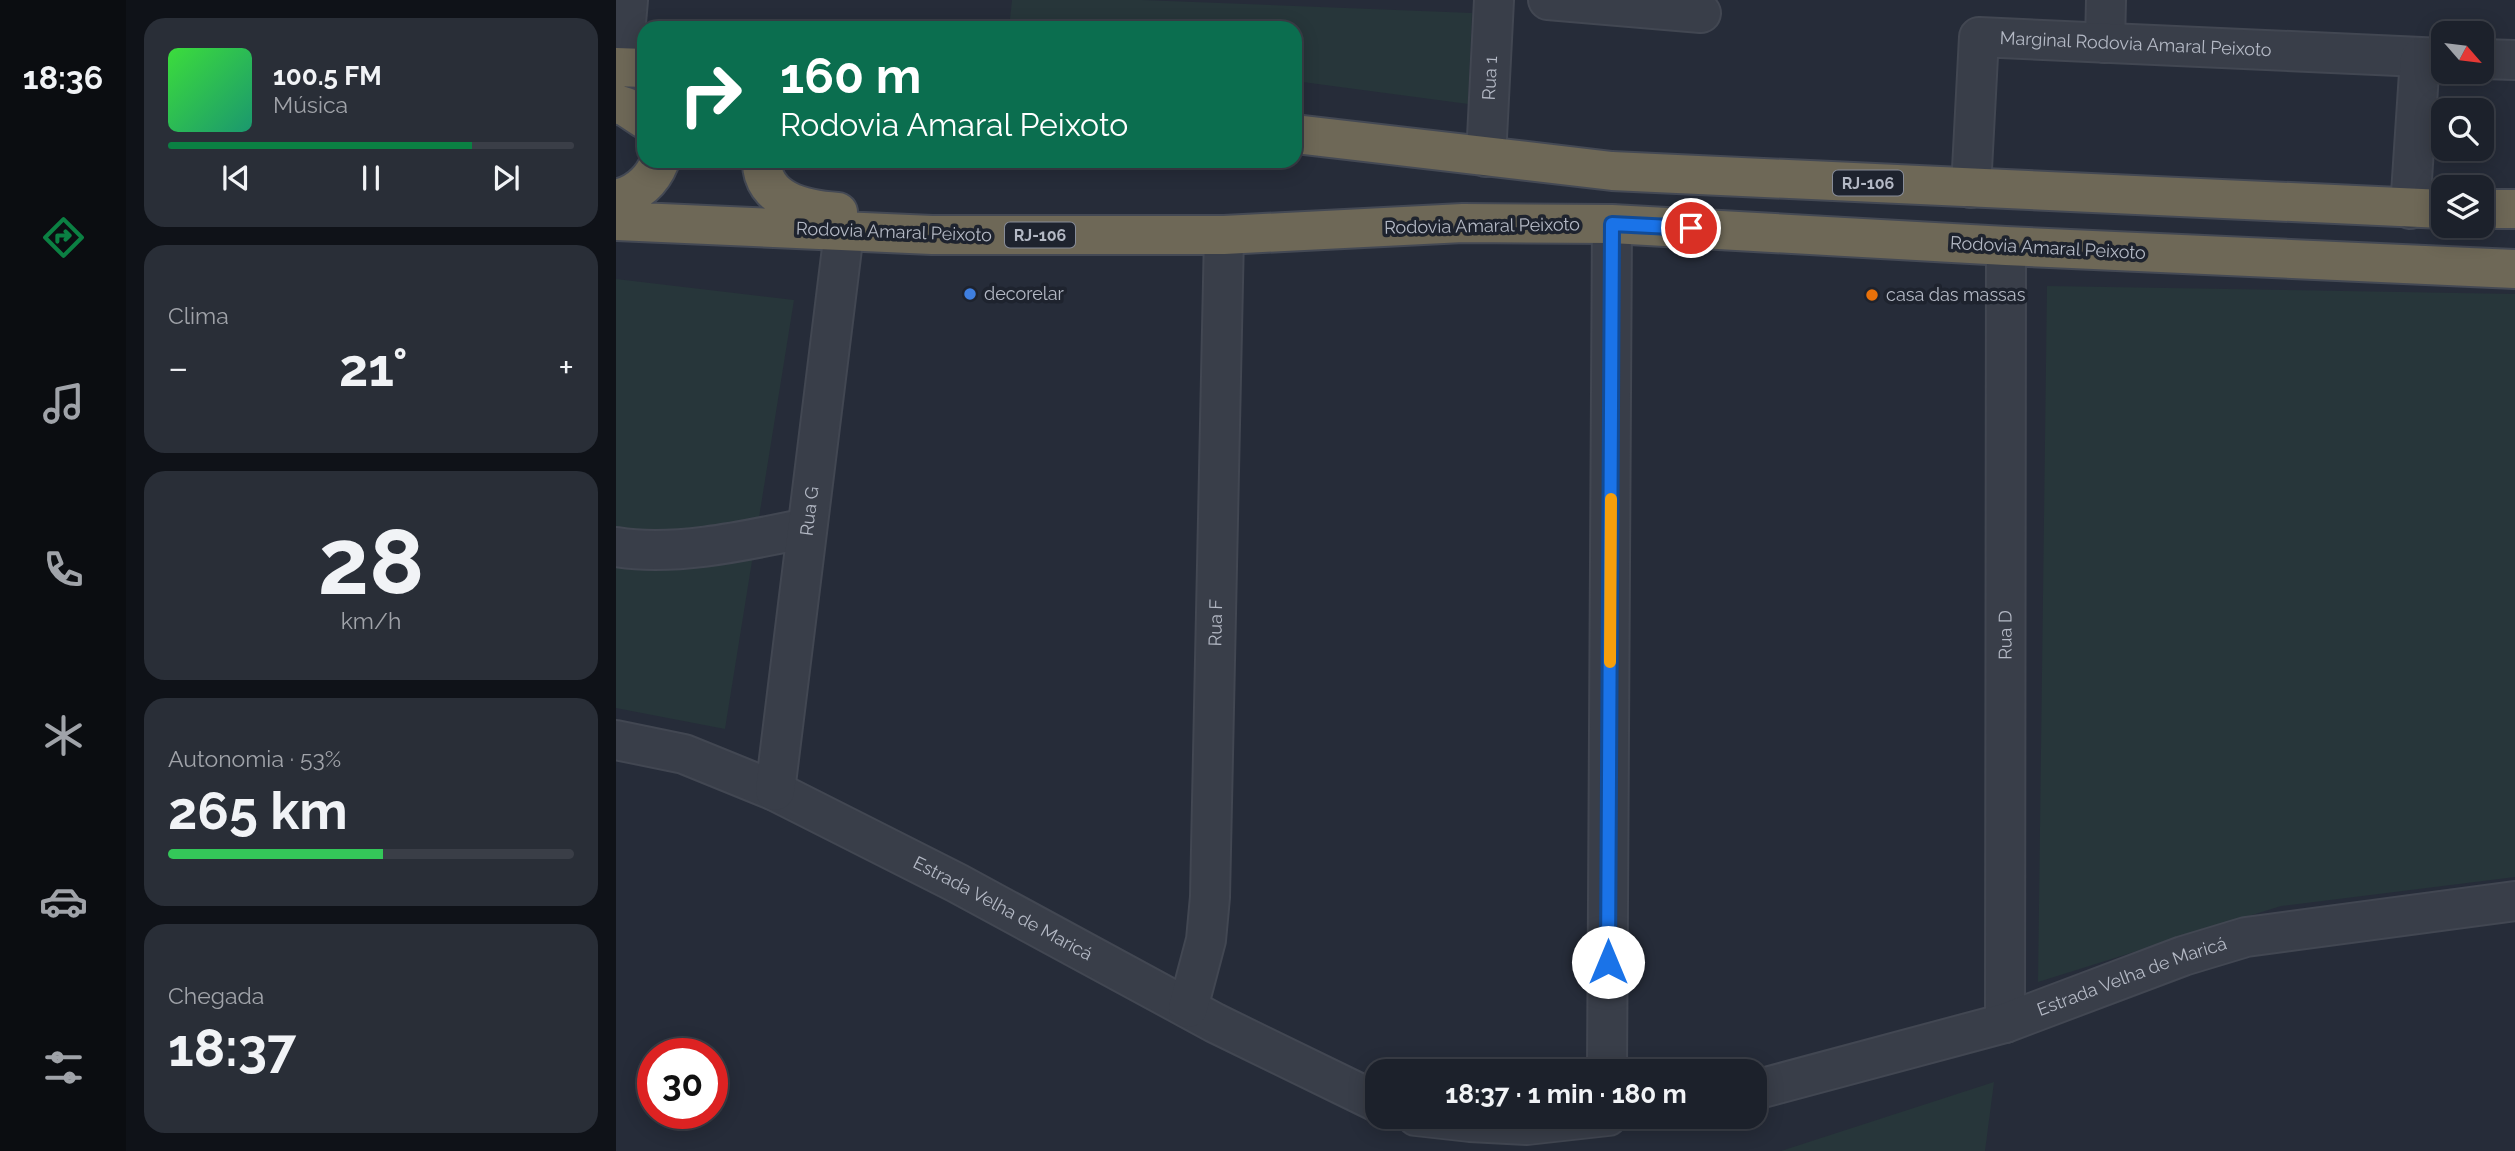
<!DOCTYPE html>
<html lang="pt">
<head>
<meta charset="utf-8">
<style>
  body { margin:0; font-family:Raleway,sans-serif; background:#292e37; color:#f1f3f6; height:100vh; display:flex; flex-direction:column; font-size:26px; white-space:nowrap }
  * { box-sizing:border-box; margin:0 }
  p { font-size:23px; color:#a0a3a9 }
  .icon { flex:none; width:38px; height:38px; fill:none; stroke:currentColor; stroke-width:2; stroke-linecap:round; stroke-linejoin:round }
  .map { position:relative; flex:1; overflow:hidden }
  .panel { display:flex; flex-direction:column; gap:18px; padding:18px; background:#0f1218; width:490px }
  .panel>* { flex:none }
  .hud { position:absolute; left:21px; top:21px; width:665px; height:147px; border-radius:21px; box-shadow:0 4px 18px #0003,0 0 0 2px #3a3e47; background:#0b6e4f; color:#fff; overflow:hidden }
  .needle { width:46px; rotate:118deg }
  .tools { position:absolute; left:1815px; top:21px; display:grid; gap:14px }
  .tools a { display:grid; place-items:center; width:63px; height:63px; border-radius:14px; background:#1c212b; box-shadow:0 4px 18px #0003,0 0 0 2px #3a3e47; font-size:35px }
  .speed { position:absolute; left:21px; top:1038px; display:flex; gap:14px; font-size:35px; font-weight:700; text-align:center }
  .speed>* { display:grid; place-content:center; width:91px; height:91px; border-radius:50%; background:#1c212b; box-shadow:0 4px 18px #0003,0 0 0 2px #3a3e47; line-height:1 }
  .speed .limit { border:10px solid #d22; background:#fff; color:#111 }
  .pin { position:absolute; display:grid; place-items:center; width:60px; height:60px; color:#fff; margin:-30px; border:4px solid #fff; border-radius:50%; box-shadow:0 2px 7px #0007 }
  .me { position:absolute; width:77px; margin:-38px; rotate:0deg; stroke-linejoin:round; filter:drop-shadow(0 0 5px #0008) }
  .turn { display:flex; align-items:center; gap:24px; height:147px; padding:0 28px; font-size:32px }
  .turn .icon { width:91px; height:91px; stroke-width:2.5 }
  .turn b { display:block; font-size:49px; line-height:60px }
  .big { font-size:52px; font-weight:700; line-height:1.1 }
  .panel .tile { flex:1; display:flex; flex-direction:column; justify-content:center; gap:10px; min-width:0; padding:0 24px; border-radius:21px; background:#292e37 }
  .panel .dial { align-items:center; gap:0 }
  .dial b { font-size:91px; line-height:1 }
  .song { display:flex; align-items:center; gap:21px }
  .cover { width:84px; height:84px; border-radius:10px; background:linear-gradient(135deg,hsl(120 70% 55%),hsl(160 70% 35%)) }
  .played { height:7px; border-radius:4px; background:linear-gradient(90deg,#0b8043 75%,#3a3e47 75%) }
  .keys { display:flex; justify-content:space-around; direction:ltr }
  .heat { display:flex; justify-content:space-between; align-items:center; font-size:38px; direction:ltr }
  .charge { height:10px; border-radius:5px; background:linear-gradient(90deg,#34c759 53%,#3a3e47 0) }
  .trip { position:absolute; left:749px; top:1059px; width:402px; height:70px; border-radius:21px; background:#1c212b; box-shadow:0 4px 18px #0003,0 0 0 2px #3a3e47; font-weight:700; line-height:70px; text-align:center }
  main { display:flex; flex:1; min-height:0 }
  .tabs { display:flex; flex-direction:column; width:126px; justify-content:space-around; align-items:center; background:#0b0d11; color:#a0a3a9 }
  .tabs .icon { width:49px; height:49px }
  .tabs .current { color:#0b8043 }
  .tabs b { font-size:32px; color:#f1f3f6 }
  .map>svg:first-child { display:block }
  .green { fill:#27363a }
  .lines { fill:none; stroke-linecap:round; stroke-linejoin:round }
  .minor-casing { stroke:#424752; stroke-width:42 }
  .highway-casing { stroke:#444954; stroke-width:42 }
  .minor { stroke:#393e49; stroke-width:38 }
  .highway { stroke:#6e6857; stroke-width:38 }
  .route-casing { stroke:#114b97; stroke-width:18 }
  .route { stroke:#1a73e8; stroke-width:12 }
  .slow { stroke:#f59e0b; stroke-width:12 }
  .shop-dot { fill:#3f7fe0; stroke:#1e232e; stroke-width:2.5 }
  .food-dot { fill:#e8710a; stroke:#1e232e; stroke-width:2.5 }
  .labels { text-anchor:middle; stroke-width:7; stroke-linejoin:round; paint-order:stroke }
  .shield { fill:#1e232e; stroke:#878c98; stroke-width:2 }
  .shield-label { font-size:16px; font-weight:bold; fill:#b4b9c5 }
  .street-label { font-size:18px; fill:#b4b9c5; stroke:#1e232e }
  .poi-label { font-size:18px; fill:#b4b9c5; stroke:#1e232e; text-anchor:start }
</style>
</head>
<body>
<main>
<nav class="tabs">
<b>18:36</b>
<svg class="icon current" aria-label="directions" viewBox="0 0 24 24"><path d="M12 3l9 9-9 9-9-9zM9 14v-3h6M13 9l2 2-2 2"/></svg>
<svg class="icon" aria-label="music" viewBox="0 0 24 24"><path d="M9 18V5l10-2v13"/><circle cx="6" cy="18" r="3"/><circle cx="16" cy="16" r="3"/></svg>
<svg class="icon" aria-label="phone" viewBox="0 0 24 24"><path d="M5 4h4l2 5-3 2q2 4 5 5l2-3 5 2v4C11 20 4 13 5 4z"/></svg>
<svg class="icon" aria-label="climate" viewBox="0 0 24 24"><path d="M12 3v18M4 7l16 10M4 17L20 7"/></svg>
<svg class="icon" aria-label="car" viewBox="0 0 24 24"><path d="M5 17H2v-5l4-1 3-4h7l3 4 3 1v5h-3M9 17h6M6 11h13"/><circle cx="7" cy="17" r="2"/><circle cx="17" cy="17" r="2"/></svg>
<svg class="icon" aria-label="filters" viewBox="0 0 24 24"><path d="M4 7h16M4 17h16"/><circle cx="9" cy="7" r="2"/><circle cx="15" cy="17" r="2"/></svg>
</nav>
<section class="panel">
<div class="tile">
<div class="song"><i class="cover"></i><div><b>100.5 FM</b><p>Música</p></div></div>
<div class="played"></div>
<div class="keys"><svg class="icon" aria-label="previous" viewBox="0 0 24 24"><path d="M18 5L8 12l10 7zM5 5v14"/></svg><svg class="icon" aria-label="pause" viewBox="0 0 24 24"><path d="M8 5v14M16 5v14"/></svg><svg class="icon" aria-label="next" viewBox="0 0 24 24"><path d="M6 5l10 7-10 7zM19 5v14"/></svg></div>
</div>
<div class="tile"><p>Clima</p>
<div class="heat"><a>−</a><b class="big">21°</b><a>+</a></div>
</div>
<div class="tile dial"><b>28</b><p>km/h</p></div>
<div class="tile"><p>Autonomia · 53%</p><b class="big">265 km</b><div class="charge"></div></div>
<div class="tile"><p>Chegada</p><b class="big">18:37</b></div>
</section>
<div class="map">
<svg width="1899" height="1151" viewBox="0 0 1899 1151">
  <rect width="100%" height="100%" fill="#262c39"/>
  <path class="green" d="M396,0H526L856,13L852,104L679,81V28H393Z
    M0,279L178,300L109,729L0,708Z
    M1431,286L1899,294V877L1665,906L1422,982Z
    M1378,1082L1369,1151H1165Z"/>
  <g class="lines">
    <g class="minor-casing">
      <g id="minor">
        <path d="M932,0L1085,13"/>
        <path d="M1489,43L1490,0"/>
        <path d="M1866,59L1899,60"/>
        <path d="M6,68L12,0"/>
        <path id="s1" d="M870,157L878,0"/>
        <path id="s2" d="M1355,188L1363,37L1827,58"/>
        <path d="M1794,209L1804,58"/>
        <path d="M0,547C59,557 133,540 191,528"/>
        <path id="s3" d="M0,740L68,754L159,791L341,883L599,1023L761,1102"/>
        <path id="s4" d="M159,791L228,232"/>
        <path id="s5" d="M572,1008L590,940L594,897L608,235"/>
        <path id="s6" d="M1389,1023L1390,246"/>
        <path d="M991,1071L996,224"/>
        <path id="s7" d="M1139,1090L1389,1023L1567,956L1630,937L1899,901"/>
        <path d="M800,1116L854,1122L911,1125L992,1116"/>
      </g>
    </g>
    <g class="highway-casing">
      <path id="highway" d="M0,67L28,68
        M0,104L10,107L28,119
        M679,134L996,171L1827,209
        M146,161C145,201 190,210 222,212
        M0,199C22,194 36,181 44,161
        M1866,209H1899
        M0,221L316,235H608L847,223L996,224L1390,246L1899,269"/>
    </g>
    <use href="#minor" class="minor"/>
    <use href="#highway" class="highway"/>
  </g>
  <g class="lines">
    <g class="route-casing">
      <path id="route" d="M992,962L996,224L1075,228"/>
    </g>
    <use href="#route" class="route"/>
    <path class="slow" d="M994,662L995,499"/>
  </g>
  <circle class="shop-dot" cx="354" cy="294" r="7"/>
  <circle class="food-dot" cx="1256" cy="295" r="7"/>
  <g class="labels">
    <g class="shield">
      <rect x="1217" y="170.5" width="70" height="25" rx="5"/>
      <rect x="389" y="222.5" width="70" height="25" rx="5"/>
    </g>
    <g class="shield-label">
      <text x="1252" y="189">RJ-106</text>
      <text x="424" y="241">RJ-106</text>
    </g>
    <g class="street-label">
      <text dy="6" stroke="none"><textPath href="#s2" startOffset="308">Marginal Rodovia Amaral Peixoto</textPath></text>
      <text dy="6" stroke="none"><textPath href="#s1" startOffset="79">Rua 1</textPath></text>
      <text transform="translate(866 226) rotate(-1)" y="6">Rodovia Amaral Peixoto</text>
      <text transform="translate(278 232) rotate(2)" y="6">Rodovia Amaral Peixoto</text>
      <text transform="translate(1432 248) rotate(3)" y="6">Rodovia Amaral Peixoto</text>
      <text dy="6" stroke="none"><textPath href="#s4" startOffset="282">Rua G</textPath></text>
      <text dy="6" stroke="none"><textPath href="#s5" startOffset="388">Rua F</textPath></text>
      <text dy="6" stroke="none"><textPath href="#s6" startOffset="388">Rua D</textPath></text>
      <text dy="6" stroke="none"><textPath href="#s3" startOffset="424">Estrada Velha de Maricá</textPath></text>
      <text dy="6" stroke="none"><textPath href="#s7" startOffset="394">Estrada Velha de Maricá</textPath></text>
    </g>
    <g class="poi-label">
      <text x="368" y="300">decorelar</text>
      <text x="1270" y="301">casa das massas</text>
    </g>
  </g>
</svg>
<div class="tools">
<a><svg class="needle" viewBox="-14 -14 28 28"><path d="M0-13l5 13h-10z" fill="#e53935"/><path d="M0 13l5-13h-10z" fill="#a0a3a9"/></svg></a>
<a><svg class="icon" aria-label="search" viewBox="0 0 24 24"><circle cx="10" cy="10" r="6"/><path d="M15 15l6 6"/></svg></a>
<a><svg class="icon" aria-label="layers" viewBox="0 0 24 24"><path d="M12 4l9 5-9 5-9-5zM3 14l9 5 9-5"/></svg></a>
</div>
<div class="speed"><div class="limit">30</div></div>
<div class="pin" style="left:1075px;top:228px;background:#d93025"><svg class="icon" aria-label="arrive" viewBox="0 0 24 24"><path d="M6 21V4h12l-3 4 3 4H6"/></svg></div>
<svg class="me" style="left:992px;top:962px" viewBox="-20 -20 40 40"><circle r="19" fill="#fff"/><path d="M0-13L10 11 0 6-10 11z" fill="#1a73e8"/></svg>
<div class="trip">18:37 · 1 min · 180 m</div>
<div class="hud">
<div class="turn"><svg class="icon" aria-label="right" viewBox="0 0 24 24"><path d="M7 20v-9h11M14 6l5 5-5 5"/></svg><div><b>160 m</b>Rodovia Amaral Peixoto</div></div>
</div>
</div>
</main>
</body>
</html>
